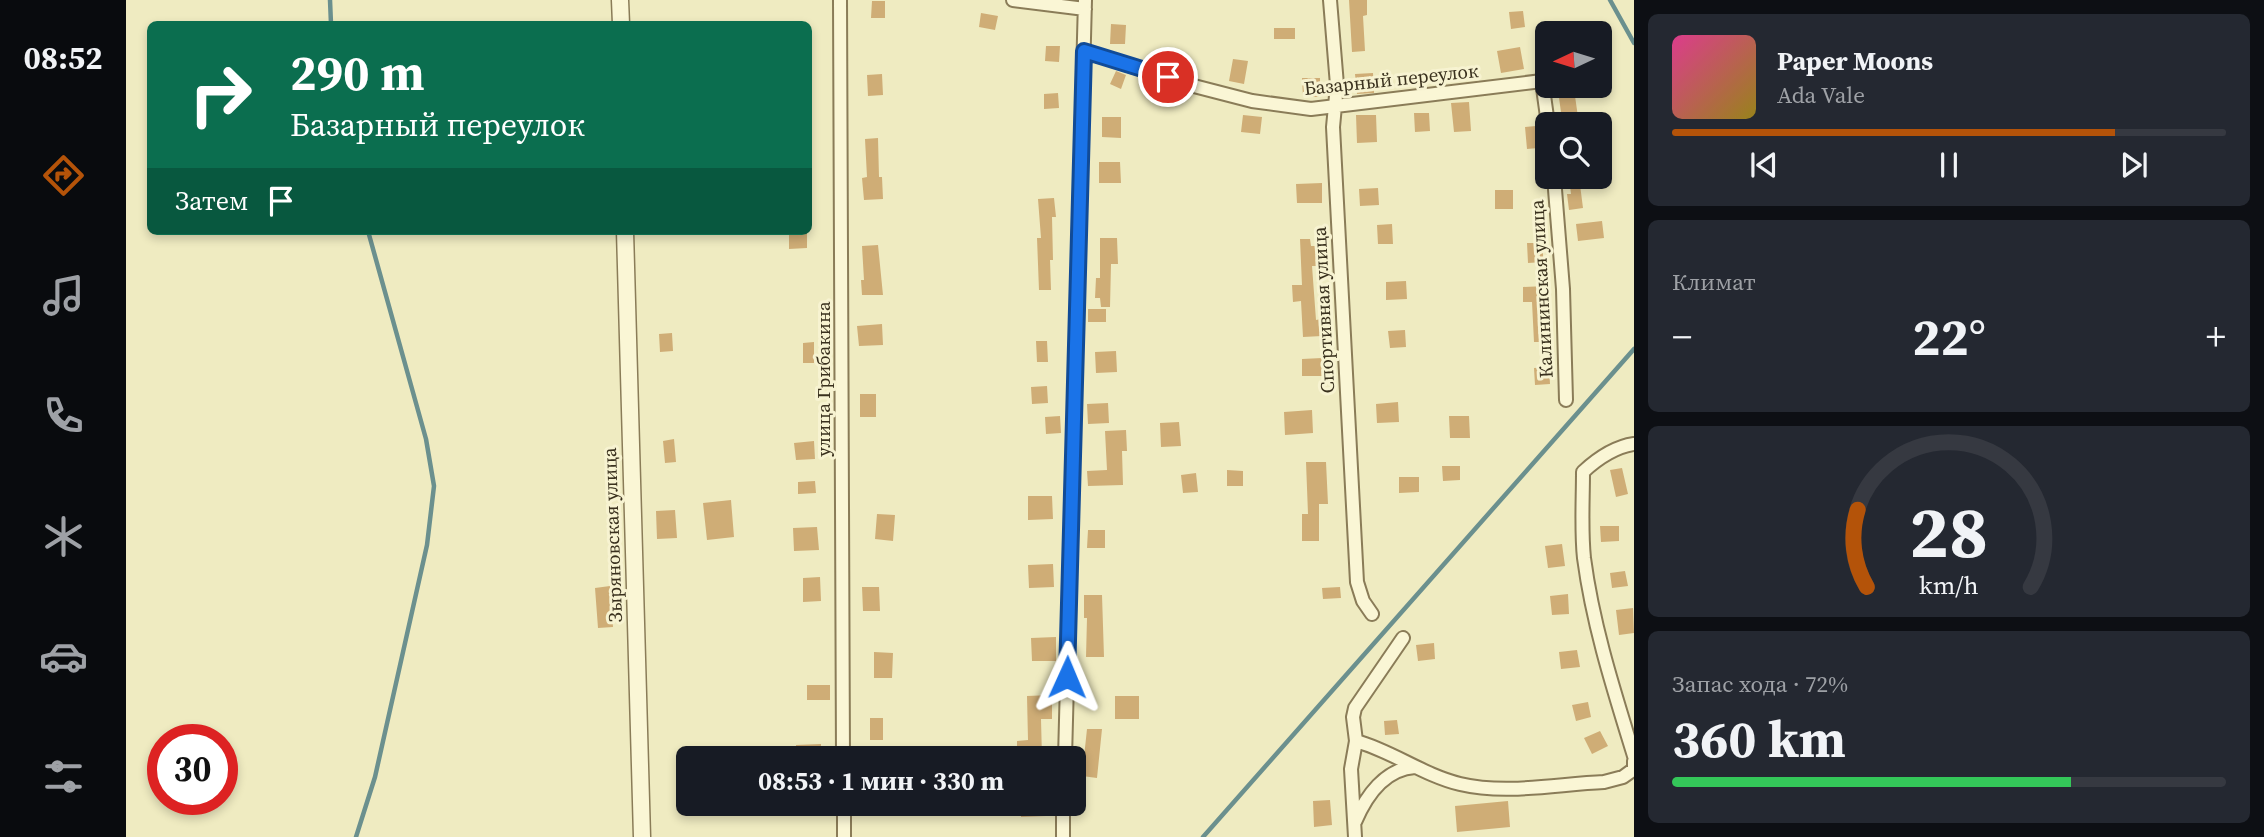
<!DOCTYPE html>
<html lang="ru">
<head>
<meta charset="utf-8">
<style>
  body { margin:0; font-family:"Source Serif 4",serif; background:#242831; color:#f1f3f6; height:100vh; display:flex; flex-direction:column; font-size:26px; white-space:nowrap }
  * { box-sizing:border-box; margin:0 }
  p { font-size:23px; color:#9ea1a6 }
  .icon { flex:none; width:38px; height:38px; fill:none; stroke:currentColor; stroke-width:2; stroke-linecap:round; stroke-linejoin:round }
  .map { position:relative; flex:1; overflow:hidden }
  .side { display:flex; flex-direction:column; gap:14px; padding:14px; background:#0d0f14; width:630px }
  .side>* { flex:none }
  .top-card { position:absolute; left:21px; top:21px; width:665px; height:214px; border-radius:10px; box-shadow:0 4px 10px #0003; background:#0b6e4f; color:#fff; overflow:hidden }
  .needle { width:46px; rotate:266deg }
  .controls { position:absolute; left:1409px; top:21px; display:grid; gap:14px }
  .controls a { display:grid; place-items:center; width:77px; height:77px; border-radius:10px; background:#171b24; box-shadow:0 4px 10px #0003; font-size:35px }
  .speed { position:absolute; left:21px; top:724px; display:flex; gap:14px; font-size:35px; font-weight:700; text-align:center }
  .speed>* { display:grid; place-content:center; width:91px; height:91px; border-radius:50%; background:#171b24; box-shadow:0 4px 10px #0003; line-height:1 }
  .speed .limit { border:10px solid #d22; background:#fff; color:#111 }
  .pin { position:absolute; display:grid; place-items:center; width:60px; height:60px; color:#fff; margin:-30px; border:4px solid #fff; border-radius:50%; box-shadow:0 2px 7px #0007 }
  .me { position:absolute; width:77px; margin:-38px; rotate:1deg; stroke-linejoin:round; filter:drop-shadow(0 0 5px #0008) }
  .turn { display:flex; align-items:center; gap:24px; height:147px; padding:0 28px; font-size:32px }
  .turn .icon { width:91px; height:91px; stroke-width:2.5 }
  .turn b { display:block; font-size:49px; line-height:60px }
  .then { display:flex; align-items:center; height:66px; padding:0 28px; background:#0003; gap:14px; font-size:26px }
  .big { font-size:52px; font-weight:700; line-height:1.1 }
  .side .card { flex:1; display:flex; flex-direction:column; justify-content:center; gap:10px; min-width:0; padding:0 24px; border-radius:10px; background:#242831 }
  .side .dial { align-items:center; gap:0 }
  .dial svg { height:182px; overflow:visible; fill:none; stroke:#363941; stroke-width:7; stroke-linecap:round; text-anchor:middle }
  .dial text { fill:#f1f3f6; stroke:none }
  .song { display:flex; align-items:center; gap:21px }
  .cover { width:84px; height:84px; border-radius:10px; background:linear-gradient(135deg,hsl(330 70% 55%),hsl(50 70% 35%)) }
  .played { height:7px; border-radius:4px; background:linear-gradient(90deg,#b45309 80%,#363941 80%) }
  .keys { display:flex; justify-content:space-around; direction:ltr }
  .heat { display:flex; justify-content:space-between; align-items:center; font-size:38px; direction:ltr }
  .charge { height:10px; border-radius:5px; background:linear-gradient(90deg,#34c759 72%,#363941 0) }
  .trip { position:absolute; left:550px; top:746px; width:410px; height:70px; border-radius:10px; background:#171b24; box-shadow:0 4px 10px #0003; font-weight:700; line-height:70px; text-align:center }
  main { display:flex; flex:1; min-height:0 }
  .menu { display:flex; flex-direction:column; width:126px; justify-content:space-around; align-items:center; background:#090b0e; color:#9ea1a6 }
  .menu .icon { width:49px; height:49px }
  .menu .active { color:#b45309 }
  .menu b { font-size:32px; color:#f1f3f6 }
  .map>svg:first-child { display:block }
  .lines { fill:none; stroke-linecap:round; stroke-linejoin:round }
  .stream { stroke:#6b908e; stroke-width:4.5 }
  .building { fill:#cfad76 }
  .minor-casing { stroke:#8a7c58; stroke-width:16 }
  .tertiary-casing { stroke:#8a7c58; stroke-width:19 }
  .minor { stroke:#faf6d5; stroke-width:12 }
  .tertiary { stroke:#faf6d5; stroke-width:16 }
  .route-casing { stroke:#114b97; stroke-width:18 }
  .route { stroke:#1a73e8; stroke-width:12 }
  .labels { text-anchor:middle; stroke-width:6; stroke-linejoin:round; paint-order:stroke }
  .street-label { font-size:19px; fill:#39301d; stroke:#f7f3d1 }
</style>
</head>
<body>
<main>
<nav class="menu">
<b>08:52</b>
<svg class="icon active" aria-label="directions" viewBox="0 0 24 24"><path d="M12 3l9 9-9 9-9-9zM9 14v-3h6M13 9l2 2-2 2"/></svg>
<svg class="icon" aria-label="music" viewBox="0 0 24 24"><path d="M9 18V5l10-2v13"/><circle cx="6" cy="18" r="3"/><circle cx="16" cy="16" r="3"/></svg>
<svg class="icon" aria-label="phone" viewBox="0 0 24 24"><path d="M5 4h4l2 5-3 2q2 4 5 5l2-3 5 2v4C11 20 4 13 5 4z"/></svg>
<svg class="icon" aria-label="climate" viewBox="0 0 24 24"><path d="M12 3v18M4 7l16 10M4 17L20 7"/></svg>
<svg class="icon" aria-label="car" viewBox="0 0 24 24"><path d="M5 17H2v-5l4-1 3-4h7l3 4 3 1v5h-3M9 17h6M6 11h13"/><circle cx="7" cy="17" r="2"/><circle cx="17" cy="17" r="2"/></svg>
<svg class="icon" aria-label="filters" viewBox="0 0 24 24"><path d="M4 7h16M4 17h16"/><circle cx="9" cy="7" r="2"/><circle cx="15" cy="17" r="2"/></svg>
</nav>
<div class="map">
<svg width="1508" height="837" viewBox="0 0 1508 837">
  <rect width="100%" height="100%" fill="#efebc1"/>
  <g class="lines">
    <path class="stream" d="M204,0L205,24
      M1484,0L1508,43
      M230,837L249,777L301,545L308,486L300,439L242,231
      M1077,837L1508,349"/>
  </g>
  <path class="building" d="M1223,0H1241V15L1237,16L1239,51L1226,52Z
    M746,1H759V18H745Z
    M1397,11L1399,27L1385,29L1383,12Z
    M855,13L872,16L869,30L853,27Z
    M985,24L1000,25L999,44H984Z
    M1148,28H1169V39H1148Z
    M920,46H934L933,62L919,61Z
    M1394,47L1398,69L1375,73L1371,51Z
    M1107,59L1122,61L1118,84L1103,81Z
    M990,71L1000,75L995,89L984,84Z
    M1247,73L1248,93L1231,94L1229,74Z
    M756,74L757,95L742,96L741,75Z
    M1176,78H1194V97H1177Z
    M932,93L933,108L918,109V94Z
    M1449,96L1452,117L1436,119L1433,98Z
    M1343,102L1345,131L1328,132L1325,103Z
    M1288,113H1303L1304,131L1289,132Z
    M1117,115L1136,117L1134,134L1115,132Z
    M1230,115H1250L1251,142L1231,143Z
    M976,117H995V138L976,137Z
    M1410,126L1412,148L1401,149L1399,127Z
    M752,138L753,177H756L757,199L738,200L736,178L741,177L739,139Z
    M973,162H994L995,183H973Z
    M1443,177H1453L1457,208L1443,210L1441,194H1445Z
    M1196,183V203H1171L1170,184Z
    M1252,188L1253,205L1234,206L1233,189Z
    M1369,190H1387V209H1369Z
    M928,198L930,217H926L927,260H924L925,290H913L911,238H915L912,199Z
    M1476,221L1478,238L1452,241L1450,224Z
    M1266,224L1267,244H1252L1251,225Z
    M663,231H681V248L663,249Z
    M974,238H991L992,264H985L984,307H975L974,298H969L970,278H974Z
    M1174,239H1184L1185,246H1196L1197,266H1186L1190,320L1195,319L1196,336L1177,337L1175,301L1167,302L1166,285H1176Z
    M1401,243H1417V262L1402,263Z
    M752,245L757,295H736L735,280H738L736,246Z
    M1280,281L1281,299L1260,300V282Z
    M1420,286L1424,342H1408L1406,302H1397V287Z
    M962,309H980V322H962Z
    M756,324L757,345L733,346L731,326Z
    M1279,330L1280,347L1264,348L1262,331Z
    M546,333L547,351L534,352L533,334Z
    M910,341H921L922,362H911Z
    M688,342V363H677V343Z
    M990,351L991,372L970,373L969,352Z
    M1196,358V376H1176V359Z
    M1423,367L1424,384L1409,385L1408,368Z
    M921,386L922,403L906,404L905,387Z
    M734,394H750V417H734Z
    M1272,402L1273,422L1251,423L1250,404Z
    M982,403L983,423L962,424L961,404Z
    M1186,410L1187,433L1159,435L1158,412Z
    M934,416L935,433L920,434L919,417Z
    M1323,416H1343L1344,438H1324Z
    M1053,422L1055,446L1035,447L1034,423Z
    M1000,430L1001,451H996L997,485L962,486L961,471L981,470L979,431Z
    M548,439L550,462L539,463L537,441Z
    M688,441L689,459L670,460L668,443Z
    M1180,462H1200L1202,504H1193V541H1176V514H1182Z
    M1316,466H1334V480L1317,481Z
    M1496,468L1502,494L1490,497L1484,470Z
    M1101,470L1117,471V486H1101Z
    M1070,473L1072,492L1057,493L1055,475Z
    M1273,477H1293V492L1273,493Z
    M689,481L690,493L672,494V482Z
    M902,496H926L927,519L902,520Z
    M605,500L608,537L581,540L577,503Z
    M549,510L551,538L531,539L530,511Z
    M751,514L769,515L767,541L749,539Z
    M1474,526H1493V541L1475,542Z
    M691,527L693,550L668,551L667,528Z
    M962,530H979V548H961Z
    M1436,544L1439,566L1422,568L1419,546Z
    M927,564L928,587L903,588L902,565Z
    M1499,571L1502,586L1486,588L1484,573Z
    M694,577L695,601L677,602V578Z
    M484,586L487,627L472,628L469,588Z
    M736,587H753L754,611H737Z
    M1214,587L1215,598L1197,599L1196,588Z
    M1442,594L1443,614L1426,615L1424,596Z
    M958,595H976L978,657H960L961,618H958Z
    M1507,608L1508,633L1493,635L1490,610Z
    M930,637V661H906L905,638Z
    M1308,643L1309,659L1292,661L1290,645Z
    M1451,650L1454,667L1435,669L1433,652Z
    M748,652L767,653L766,678H748Z
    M681,685H704V700H681Z
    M926,695V719H915L916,758H891V741L902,740L901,696Z
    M989,696H1013V719H989Z
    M1462,702L1465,717L1450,721L1446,705Z
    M744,718H757V740H744Z
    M1271,720L1273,734L1259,735L1258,721Z
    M961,729H976L971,778L956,776Z
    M1474,731L1482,746L1466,754L1458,738Z
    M695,744V758H671L670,745Z
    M1204,800L1206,825L1188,827L1187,801Z
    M1382,801L1384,827L1331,832L1329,806Z
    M894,803H919L920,816L895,817Z"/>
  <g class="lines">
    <g class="minor-casing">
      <path id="minor" d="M714,0L717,758
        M887,0L959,9
        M1204,0L1211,85L1207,127L1231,582L1237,601L1246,614
        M958,51L1064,85L1126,101L1185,109L1416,81L1422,124
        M1428,177L1437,289L1440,400
        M1508,444C1488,447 1471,459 1457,472C1457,500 1455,530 1458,558C1467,626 1488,691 1508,756
        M1230,741C1266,751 1297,775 1334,784C1380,795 1431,784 1478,782L1497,777L1508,769V761
        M939,758L959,0
        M718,803V837
        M1229,822C1240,796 1259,769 1289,767
        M937,837V803
        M1229,837L1225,769L1230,741L1227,717L1229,708L1277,638"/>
    </g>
    <g class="tertiary-casing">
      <path id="tertiary" d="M494,0L495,24
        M499,231L516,837"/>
    </g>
    <use href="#minor" class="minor"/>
    <use href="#tertiary" class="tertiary"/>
  </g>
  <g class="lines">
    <g class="route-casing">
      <path id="route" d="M941,677L958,51L1042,77"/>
    </g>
    <use href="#route" class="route"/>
  </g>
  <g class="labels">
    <g class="street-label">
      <text transform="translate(1265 79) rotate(-6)" y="7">Базарный переулок</text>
      <text transform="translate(1415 289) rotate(-93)" y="7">Калининская улица</text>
      <text transform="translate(1197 310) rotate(-93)" y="7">Спортивная улица</text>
      <text transform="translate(697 379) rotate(-90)" y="7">улица Грибакина</text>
      <text transform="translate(486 535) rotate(-92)" y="7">Зыряновская улица</text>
    </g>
  </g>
</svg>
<div class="controls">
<a><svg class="needle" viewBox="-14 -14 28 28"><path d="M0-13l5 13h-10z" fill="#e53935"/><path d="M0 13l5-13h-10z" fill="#9ea1a6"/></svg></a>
<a><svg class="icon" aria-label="search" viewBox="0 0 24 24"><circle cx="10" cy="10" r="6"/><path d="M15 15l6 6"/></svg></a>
</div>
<div class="speed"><div class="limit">30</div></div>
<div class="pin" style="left:1042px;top:77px;background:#d93025"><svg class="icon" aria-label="arrive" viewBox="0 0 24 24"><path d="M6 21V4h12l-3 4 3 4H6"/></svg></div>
<svg class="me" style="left:941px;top:677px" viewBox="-20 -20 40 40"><path d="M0-17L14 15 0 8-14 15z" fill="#1a73e8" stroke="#fff" stroke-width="4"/></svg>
<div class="trip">08:53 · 1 мин · 330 m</div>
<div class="top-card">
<div class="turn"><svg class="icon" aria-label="right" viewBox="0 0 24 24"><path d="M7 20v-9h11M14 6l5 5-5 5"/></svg><div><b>290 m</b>Базарный переулок</div></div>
<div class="then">Затем<svg class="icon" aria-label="arrive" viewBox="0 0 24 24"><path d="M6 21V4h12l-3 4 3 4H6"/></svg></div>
</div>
</div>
<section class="side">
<div class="card">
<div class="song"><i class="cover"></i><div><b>Paper Moons</b><p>Ada Vale</p></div></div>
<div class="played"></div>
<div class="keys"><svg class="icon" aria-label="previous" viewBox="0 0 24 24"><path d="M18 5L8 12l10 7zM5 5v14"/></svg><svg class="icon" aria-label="pause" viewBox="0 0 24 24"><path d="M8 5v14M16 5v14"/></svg><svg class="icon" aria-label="next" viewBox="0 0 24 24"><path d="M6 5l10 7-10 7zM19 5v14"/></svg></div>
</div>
<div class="card"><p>Климат</p>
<div class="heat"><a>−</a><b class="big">22°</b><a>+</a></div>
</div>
<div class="card dial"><svg viewBox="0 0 100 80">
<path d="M14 69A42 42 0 1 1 86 69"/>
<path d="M14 69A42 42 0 0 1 10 35" stroke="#b45309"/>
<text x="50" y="56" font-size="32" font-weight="700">28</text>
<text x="50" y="72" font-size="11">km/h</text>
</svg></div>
<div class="card"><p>Запас хода · 72%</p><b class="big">360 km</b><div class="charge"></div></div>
</section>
</main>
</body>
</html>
